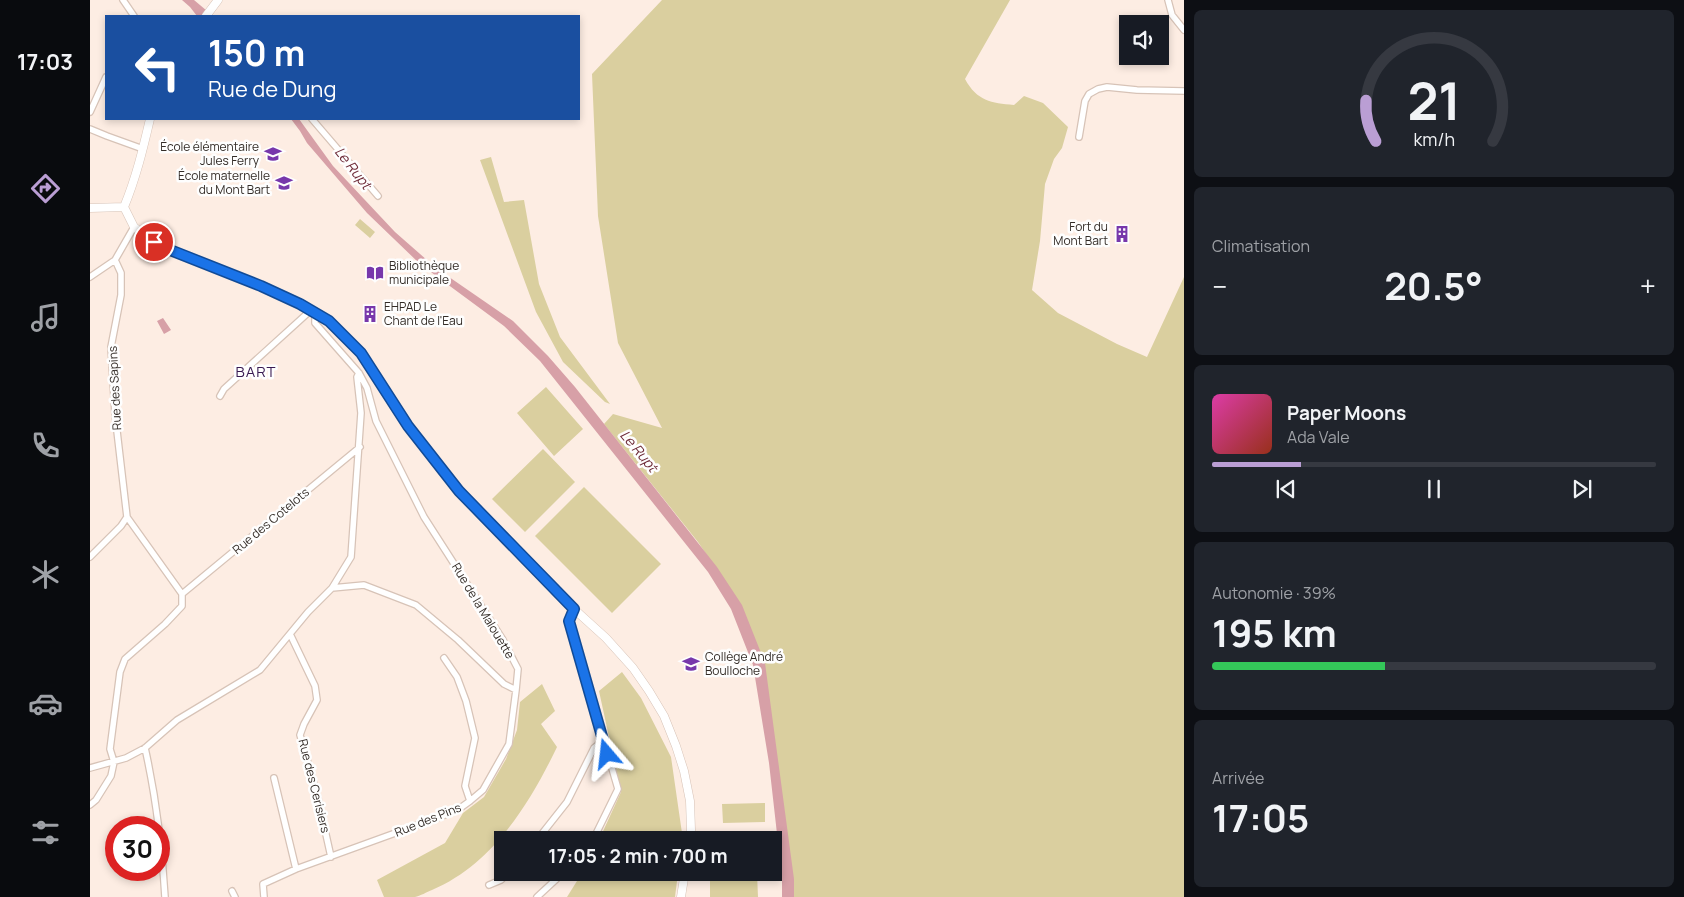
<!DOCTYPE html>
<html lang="fr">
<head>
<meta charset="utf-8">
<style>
  body { margin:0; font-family:Manrope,sans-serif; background:#20242c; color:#f1f3f6; height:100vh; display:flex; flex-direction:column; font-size:19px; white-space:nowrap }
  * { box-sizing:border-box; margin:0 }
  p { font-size:16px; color:#9ea1a6 }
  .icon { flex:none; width:28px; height:28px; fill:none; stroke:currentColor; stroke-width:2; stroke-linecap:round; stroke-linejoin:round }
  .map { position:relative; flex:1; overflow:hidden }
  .drawer { display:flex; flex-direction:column; gap:10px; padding:10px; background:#0d0f14; width:500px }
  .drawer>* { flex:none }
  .top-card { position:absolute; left:15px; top:15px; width:475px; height:105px; border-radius:0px; box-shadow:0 2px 8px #0003; background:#1a4fa0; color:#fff; overflow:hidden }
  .buttons { position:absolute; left:1029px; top:15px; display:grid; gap:10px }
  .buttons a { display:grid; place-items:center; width:50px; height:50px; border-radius:0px; background:#171b24; box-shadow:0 2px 8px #0003; font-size:25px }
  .speed { position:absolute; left:15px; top:816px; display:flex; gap:10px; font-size:25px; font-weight:700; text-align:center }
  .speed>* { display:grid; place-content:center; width:65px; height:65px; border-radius:50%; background:#171b24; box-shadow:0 2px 8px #0003; line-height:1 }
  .speed .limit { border:8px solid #d22; background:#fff; color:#111 }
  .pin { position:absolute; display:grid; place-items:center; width:42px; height:42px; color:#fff; margin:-21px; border:2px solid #fff; border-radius:50%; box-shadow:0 1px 5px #0007 }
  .me { position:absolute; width:55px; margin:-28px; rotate:343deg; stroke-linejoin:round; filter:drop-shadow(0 0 4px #0008) }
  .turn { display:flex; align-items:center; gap:18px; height:105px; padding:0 20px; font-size:22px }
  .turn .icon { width:65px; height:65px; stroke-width:2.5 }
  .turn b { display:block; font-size:35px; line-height:42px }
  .big { font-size:38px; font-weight:700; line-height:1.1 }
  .drawer .card { flex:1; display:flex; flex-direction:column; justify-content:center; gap:8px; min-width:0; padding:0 18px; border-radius:8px; background:#20242c }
  .drawer .dial { align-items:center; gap:0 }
  .dial svg { height:130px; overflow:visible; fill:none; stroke:#363941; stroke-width:7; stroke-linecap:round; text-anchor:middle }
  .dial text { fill:#f1f3f6; stroke:none }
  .song { display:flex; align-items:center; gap:15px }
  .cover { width:60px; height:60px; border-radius:8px; background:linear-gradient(135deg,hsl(320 70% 55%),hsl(10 70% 35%)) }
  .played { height:5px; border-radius:2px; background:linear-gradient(90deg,#ba9ed4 20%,#363941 20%) }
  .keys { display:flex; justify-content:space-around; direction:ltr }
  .heat { display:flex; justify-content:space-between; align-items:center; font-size:28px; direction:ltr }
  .charge { height:8px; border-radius:4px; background:linear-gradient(90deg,#34c759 39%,#363941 0) }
  .trip { position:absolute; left:404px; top:831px; width:288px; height:50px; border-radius:0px; background:#171b24; box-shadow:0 2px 8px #0003; font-weight:700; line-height:50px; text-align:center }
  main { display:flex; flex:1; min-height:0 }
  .menu { display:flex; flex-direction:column; width:90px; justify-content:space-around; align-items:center; background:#090b0e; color:#9ea1a6 }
  .menu .icon { width:35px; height:35px }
  .menu .current { color:#ba9ed4 }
  .menu b { font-size:22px; color:#f1f3f6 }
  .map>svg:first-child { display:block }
  .green { fill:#dacf9f }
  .water { fill:#d7a0a7 }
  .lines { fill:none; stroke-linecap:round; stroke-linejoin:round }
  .minor-casing { stroke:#d7c3b7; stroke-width:8 }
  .secondary-casing { stroke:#d7c3b7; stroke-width:9 }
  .minor { stroke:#fff; stroke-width:5.5 }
  .secondary { stroke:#fff; stroke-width:8 }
  .route-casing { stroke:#114b97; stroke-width:12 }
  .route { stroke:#1a73e8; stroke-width:9 }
  .labels { text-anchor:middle; stroke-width:5; stroke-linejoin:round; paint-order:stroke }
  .poi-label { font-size:12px; fill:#332c27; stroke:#fefefe; text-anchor:end }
  .street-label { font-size:12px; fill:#332c27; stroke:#fefefe }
  .water-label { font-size:14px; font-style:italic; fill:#6d2a37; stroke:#fefefe }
  .quarter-label { font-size:15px; letter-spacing:1px; fill:#381951; stroke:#fefefe }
</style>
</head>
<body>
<main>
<nav class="menu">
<b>17:03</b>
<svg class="icon current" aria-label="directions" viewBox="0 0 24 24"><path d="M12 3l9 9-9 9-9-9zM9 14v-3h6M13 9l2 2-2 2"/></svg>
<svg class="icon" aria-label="music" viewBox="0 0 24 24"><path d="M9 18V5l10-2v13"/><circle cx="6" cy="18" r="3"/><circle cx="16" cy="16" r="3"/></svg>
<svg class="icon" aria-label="phone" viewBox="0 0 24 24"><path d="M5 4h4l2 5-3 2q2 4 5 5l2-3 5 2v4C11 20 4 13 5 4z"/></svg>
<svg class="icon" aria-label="climate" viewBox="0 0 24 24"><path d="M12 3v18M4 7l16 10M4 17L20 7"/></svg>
<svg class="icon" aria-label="car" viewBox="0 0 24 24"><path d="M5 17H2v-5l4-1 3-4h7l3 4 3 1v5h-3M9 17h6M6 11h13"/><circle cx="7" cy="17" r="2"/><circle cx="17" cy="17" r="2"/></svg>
<svg class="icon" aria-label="filters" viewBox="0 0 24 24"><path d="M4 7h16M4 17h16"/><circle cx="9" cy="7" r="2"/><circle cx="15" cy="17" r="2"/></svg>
</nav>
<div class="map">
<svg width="1094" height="897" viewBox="0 0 1094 897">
  <rect width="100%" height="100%" fill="#fdede3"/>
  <path class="green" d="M572,0H920L875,79C887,101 901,103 924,105L934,96L953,103L978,127L972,148L964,159L955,184L950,241L942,290L968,313L1027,344L1057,357L1094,277V897H697L673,675L649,603L608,542L514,424L523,414L572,428L528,343L508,216L502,74Z
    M401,157L414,202L434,200L449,284L470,337L520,404L515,402L473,362L446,312L390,160Z
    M270,219L285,232L280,238L265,225Z
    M456,387L493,429L464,456L427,413Z
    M453,449L485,482L435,532L402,499Z
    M494,487L571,564L522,613L445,536Z
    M532,672L551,698L581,757L593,840H509L531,792L509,691Z
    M452,684L465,711L451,724L467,747C440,803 403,864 342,890C337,892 330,896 325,897C315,897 304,897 294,897L287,880L355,843L373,813L394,797L416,759L427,730L430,702Z
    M675,803V822L633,823L632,804Z
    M492,873V872L588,873L585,897H477Z
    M620,873H667L668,897H620Z"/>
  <path class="water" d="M92,0H104L123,16H107L100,7Z
    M201,119H209L243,166L305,232L346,268L423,321L458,356L485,387L627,567L652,605L675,663L704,879V897H692V878L679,763L663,665L641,609L618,572L450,361L414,326L330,264L277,213L217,143L210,131Z
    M73,318L81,330L74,334L67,321Z"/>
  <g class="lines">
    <g class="minor-casing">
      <path id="minor" d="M33,0L44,16
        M1078,0L1082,15L1094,30
        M0,112L16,77
        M222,119L288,196
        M0,129L17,136L53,149
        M989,137L995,101L999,94L1008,89L1017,87L1047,90L1094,91
        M0,277L25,260L44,227
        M130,396L134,389L220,311
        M37,517L92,594
        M0,557L31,526L37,517L25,414L21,347L31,295V273L25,260
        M242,588L261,557L271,413L267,377L269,373
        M92,594L270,447
        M484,609L479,621L528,789L503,840
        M200,634L225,686L227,700L214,724L210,735L227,794L241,857
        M354,658L367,677L376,701L385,738L375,786L380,801
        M55,748C66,797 72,847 75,897
        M0,768L36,758L55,748L87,720L170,670L218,612L242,588L274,585L326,605L368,640L414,684L426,690L428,669L413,640L334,517L286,421L277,388L269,373L225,323V314
        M184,778L206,869
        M0,805L6,800L21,776L24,762L20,749L30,672L35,659L75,624L92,606V594
        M447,840L477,802L504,748L513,741
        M399,885L411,880L419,872
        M142,891L145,897
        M174,897L173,884L206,869L366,811L380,801L393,790L419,744L426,690
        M447,897L474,872"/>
    </g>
    <g class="secondary-casing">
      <path id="secondary" d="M116,16L128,0
        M34,207L44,227L71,247L171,286L210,304L239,321L271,353L318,426L369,491L484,609L516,638L543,668L559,691L574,716L586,746L594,771L600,801L601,830L599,840
        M0,208L34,207C46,178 53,149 60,119
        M591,897L595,872"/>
    </g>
    <use href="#minor" class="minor"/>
    <use href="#secondary" class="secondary"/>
  </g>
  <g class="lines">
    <g class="route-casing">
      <path id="route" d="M64,242L70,246L171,286L210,304L239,321L271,353L318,426L369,491L484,609L479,621L517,754"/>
    </g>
    <use href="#route" class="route"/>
  </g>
  <defs>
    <g id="school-bare" transform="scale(1.35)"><path d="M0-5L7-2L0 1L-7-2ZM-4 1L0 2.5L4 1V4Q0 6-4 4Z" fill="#7737ab" stroke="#fefefe" stroke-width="2.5" paint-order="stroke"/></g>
    <g id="building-bare" transform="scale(1.35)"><path d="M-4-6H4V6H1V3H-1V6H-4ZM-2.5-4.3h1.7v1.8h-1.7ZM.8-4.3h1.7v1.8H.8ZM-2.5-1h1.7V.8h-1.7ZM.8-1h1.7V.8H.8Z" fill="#7737ab" stroke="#fefefe" stroke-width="2.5" paint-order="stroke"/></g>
    <g id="library-bare" transform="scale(1.35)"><path d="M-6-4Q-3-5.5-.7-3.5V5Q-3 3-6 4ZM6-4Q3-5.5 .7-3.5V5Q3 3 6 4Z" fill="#7737ab" stroke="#fefefe" stroke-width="2.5" paint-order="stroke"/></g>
  </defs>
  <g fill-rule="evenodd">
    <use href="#school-bare" x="183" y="154"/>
    <use href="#school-bare" x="194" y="183"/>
    <use href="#building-bare" x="1032" y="234"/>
    <use href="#library-bare" x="285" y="273"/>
    <use href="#building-bare" x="280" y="314"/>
    <use href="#school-bare" x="601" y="664"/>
  </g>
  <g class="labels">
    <g class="poi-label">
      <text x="169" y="151">École élémentaire<tspan x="169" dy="14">Jules Ferry</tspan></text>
      <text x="180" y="180">École maternelle<tspan x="180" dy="14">du Mont Bart</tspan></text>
      <text x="1018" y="231">Fort du<tspan x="1018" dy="14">Mont Bart</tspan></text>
      <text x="299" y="270" text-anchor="start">Bibliothèque<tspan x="299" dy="14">municipale</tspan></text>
      <text x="294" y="311" text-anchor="start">EHPAD Le<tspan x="294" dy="14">Chant de l'Eau</tspan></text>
      <text x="615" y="661" text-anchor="start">Collège André<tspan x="615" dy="14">Boulloche</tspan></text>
    </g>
    <g class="street-label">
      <text transform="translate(25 388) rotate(-93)" y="4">Rue des Sapins</text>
      <text transform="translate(181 521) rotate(-40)" y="4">Rue des Cotelots</text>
      <text transform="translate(393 611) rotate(59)" y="4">Rue de la Malouette</text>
      <text transform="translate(224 786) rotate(76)" y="4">Rue des Cerisiers</text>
      <text transform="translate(338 820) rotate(-22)" y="4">Rue des Pins</text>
    </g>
    <g class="water-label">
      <text transform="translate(263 168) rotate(52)" y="5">Le Rupt</text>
      <text transform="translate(549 451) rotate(50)" y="5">Le Rupt</text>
    </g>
    <g class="quarter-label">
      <text x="166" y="377">BART</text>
    </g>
  </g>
</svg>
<div class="buttons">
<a><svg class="icon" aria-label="sound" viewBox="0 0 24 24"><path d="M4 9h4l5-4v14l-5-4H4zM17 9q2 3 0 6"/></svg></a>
</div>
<div class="speed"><div class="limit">30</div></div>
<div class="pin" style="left:64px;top:242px;background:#d93025"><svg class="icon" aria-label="arrive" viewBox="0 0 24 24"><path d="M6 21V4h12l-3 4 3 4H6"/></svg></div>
<svg class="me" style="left:517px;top:754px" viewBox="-20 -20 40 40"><path d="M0-17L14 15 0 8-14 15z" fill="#1a73e8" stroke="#fff" stroke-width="4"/></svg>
<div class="trip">17:05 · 2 min · 700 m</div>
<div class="top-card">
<div class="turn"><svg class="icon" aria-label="left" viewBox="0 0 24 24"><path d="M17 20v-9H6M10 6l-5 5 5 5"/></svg><div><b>150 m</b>Rue de Dung</div></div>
</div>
</div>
<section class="drawer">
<div class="card dial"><svg viewBox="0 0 100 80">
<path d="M14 69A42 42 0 1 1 86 69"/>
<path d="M14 69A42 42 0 0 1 8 44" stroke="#ba9ed4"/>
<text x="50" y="56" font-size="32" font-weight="700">21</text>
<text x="50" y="72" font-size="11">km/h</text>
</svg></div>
<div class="card"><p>Climatisation</p>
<div class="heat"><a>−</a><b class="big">20.5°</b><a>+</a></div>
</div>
<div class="card">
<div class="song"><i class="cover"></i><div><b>Paper Moons</b><p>Ada Vale</p></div></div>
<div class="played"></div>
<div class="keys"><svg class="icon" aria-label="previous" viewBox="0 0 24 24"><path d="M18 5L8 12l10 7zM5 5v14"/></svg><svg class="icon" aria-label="pause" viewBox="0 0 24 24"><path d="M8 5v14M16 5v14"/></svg><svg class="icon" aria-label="next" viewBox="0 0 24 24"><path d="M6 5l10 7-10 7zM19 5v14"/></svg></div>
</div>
<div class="card"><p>Autonomie · 39%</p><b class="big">195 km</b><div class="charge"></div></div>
<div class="card"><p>Arrivée</p><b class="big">17:05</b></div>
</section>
</main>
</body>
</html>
